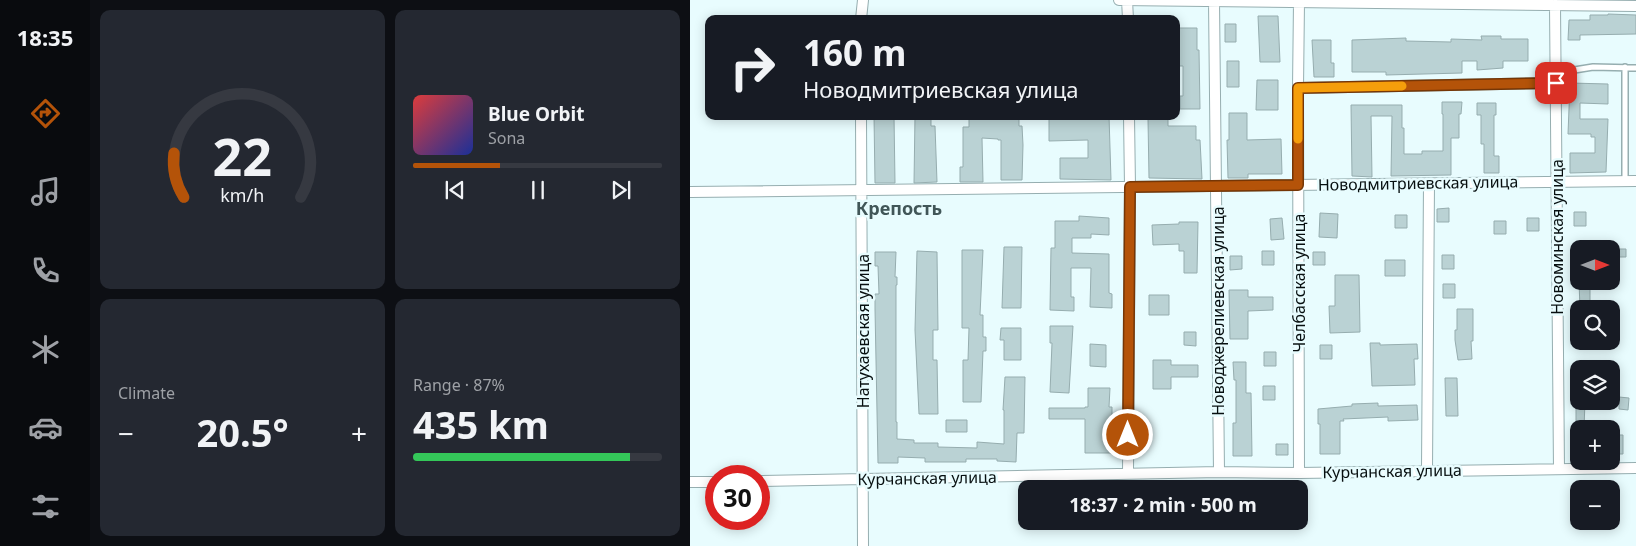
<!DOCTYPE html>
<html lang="en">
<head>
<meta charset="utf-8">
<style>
  body { margin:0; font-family:"Noto Sans",sans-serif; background:#242831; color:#f1f3f6; height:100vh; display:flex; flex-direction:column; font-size:19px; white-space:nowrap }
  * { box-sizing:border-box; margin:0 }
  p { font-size:16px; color:#9ea1a6 }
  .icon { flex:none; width:28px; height:28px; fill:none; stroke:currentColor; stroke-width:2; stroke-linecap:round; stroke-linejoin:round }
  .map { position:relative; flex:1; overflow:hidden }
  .sheet { display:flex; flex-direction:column; gap:10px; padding:10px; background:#0d0f14; width:600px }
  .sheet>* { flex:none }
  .top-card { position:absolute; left:15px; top:15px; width:475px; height:105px; border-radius:10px; box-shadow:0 2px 12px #0003; background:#171b24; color:#f1f3f6; overflow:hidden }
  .needle { width:32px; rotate:90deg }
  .controls { position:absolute; left:880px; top:240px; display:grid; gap:10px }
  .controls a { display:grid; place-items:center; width:50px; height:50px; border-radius:10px; background:#171b24; box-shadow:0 2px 12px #0003; font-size:25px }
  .speed { position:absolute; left:15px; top:465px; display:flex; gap:10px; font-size:25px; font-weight:700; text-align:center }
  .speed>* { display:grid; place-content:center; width:65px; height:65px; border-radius:50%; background:#171b24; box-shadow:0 2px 12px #0003; line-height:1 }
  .speed .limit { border:8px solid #d22; background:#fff; color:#111 }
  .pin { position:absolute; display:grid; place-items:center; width:42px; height:42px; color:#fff; margin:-21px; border-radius:10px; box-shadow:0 2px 8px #0006 }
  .me { position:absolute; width:55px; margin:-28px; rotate:0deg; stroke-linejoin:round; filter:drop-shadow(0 0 4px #0008) }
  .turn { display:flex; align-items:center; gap:18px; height:105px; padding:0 15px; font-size:22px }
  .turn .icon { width:65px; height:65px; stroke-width:2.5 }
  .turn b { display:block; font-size:35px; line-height:42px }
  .big { font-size:38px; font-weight:700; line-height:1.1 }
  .sheet .widget { flex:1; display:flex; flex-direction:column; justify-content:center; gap:8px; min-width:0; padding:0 18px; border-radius:10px; background:#242831 }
  .sheet .dial { align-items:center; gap:0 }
  .dial svg { height:130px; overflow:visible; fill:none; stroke:#363941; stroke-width:7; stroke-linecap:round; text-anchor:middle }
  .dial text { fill:#f1f3f6; stroke:none }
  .song { display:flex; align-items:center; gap:15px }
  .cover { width:60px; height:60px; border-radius:8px; background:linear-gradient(135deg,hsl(0 70% 55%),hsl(230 70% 35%)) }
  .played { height:5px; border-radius:2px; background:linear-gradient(90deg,#b45309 35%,#363941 35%) }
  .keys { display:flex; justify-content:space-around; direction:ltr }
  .heat { display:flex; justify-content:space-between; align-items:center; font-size:28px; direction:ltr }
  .charge { height:8px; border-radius:4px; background:linear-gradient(90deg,#34c759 87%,#363941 0) }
  .sheet .tiles { flex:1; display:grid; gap:10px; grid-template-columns:repeat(2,1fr) }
  .trip { position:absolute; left:328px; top:480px; width:290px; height:50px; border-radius:10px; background:#171b24; box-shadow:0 2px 12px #0003; font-weight:700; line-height:50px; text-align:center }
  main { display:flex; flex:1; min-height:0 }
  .tab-bar { display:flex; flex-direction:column; width:90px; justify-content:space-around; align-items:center; background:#090b0e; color:#9ea1a6 }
  .tab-bar .icon { width:35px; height:35px }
  .tab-bar .current { color:#b45309 }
  .tab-bar b { font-size:22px; color:#f1f3f6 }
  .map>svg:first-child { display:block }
  .building { fill:#bad2d4; stroke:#96adaf }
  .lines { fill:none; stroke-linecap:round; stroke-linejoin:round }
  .lane-casing { stroke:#96aeb0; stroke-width:8 }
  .street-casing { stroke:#96aeb0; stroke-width:12 }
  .lane { stroke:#fff; stroke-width:5 }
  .street { stroke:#fff; stroke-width:10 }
  .route-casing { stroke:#753606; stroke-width:12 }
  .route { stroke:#b45309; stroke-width:9 }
  .slow { stroke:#f59e0b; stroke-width:9 }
  .labels { text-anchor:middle; stroke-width:5; stroke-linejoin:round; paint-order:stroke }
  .street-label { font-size:16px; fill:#070f10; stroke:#e8fcfe }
  .neighbourhood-label { font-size:18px; font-weight:bold; fill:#415658; stroke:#e8fcfe }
</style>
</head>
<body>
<main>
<nav class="tab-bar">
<b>18:35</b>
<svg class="icon current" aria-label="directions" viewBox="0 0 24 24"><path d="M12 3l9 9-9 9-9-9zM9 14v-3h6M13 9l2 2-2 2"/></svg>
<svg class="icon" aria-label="music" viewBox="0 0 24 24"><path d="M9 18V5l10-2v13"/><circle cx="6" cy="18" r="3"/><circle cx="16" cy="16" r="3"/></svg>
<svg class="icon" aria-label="phone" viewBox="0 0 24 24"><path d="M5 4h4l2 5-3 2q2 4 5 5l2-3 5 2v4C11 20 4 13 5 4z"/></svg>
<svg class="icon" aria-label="climate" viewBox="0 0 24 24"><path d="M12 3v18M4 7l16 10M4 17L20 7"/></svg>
<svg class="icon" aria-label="car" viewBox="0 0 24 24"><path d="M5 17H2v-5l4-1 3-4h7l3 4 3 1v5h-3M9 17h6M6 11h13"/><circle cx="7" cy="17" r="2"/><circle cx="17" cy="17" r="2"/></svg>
<svg class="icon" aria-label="filters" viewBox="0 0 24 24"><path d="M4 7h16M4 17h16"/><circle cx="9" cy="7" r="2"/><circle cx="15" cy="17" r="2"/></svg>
</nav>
<section class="sheet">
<div class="tiles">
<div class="widget dial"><svg viewBox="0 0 100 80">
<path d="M14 69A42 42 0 1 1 86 69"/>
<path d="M14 69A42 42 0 0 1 8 42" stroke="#b45309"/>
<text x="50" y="56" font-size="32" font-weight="700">22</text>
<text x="50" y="72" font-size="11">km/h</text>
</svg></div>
<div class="widget">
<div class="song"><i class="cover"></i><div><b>Blue Orbit</b><p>Sona</p></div></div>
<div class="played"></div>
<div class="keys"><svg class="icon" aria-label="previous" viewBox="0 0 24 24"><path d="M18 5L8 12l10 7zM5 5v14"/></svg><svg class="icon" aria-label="pause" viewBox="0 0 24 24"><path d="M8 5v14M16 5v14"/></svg><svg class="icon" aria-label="next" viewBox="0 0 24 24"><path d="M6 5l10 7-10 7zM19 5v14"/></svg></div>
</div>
<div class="widget"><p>Climate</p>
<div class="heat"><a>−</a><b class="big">20.5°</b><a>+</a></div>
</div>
<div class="widget"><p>Range · 87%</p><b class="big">435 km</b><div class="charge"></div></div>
</div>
</section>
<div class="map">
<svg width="946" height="546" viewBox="0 0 946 546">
  <rect width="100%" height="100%" fill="#e8fcfe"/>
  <path class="building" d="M918,14L946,15V34L890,35V40H878L879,20H900V15H918Z
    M568,16H588L590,62H570Z
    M535,24H546V42H535Z
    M489,28H507V50H509L510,109H490V96H493V66H489Z
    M791,36H811V39H838V61H813V68L787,70V61H772V73L696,75V72H662V40L716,38V41L761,42V39L792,40Z
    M622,40H641V63H644V77H624Z
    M537,61H549V87H537Z
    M567,80H588V110H566Z
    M880,83L918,84V104L890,103V119H918L916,172L880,173V153H905V137H901V134H878Z
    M752,102H772L771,114H769V138H761V175L701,176L702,116H681L682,177L662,176L661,105H712V128H714V154H732V151H753V114H752Z
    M787,103H806V115H804V156H809V173H794V144H791V115H787Z
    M539,113H557V140L591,139L592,174H558V178H538L537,140H539Z
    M184,116H204L205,183H185Z
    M225,116H241V126H245L247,182L224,183Z
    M279,116H329V126H332L333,145L332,180H311V140H308V139L292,138L293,182H270V167H273V127H279Z
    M359,116H419L421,180L370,179V158H398V140L359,141Z
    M458,119H478V126H506V140H510L512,179L459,178Z
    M759,208V222H747V209Z
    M884,212H896V226H884Z
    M630,213L648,214L647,238L629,237Z
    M705,215H717V228H705Z
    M389,216L419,218V235L401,234V238H382V253L419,254V293L422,294V308L400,307L401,268H381V297H384V311L360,310L361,248H365V221H389Z
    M592,218L594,239L581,240L580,219Z
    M837,218H849V231H837Z
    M804,221H816V234H804Z
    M489,222H508L507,273H494V251H489V244L463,245L462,225L489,224Z
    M314,247H332L331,308H312Z
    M928,249H936V257H928Z
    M272,250H293L290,315H293V337H296V351H293L291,402H273V360H278L279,328H272Z
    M227,251L247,252L248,330H243V360H247L248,414H229L225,330Z
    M572,251H584V265H572Z
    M185,252H206L205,277H207V285H206V422H207V439L224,440V443H248V447L287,448V442L314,444V410H313L315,377H335L334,433H327L326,462L307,461V459H276V462H235V458L208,457V463H188L185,309V294H189L188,266H185Z
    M623,252H635V265H623Z
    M752,255H764V269H752Z
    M540,256H552V269L540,270Z
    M695,260H715V276H695Z
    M645,275H669L670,332L640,333L639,306H645Z
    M889,281H900V309H890Z
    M753,284H765V298H753Z
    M539,290H558V297H583V310L558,311V339H540Z
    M459,295H479V315H459Z
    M767,309H783V341H781L782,359L768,360L765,340V330H767Z
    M360,326H383L379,393L360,392L362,343H360Z
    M311,328H331V360H314V340H310Z
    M494,332H506V346L494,345Z
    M889,341H901V349H889Z
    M680,343H690V345L727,344L728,359H724L725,385L682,386Z
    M400,344L416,345V367L400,366Z
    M630,345H642V359H630Z
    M574,352H586V366H574Z
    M463,360H481V365H508V377H481V389H463Z
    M543,362H556V393H561L562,456H543V423H546V380H544Z
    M755,378H767L768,416H756Z
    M573,386H585V400H573Z
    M398,388H420L419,407H422V453H395V419H359V408H395V407H398Z
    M929,397L939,398L938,410L929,409Z
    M886,401H895L894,429H886Z
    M688,403V406L727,405L728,420L698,421V417L653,419L654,421H650V454H630V424H628V409L662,406V404Z
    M256,420H277V432H256Z
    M921,435H933V454H921Z
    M586,444H598V455H586Z"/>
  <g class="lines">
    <g class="lane-casing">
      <path id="lane" d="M935,67V181
        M867,81L872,72L903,67L946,68"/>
    </g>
    <g class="street-casing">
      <path id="street" d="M429,0L946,6
        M437,0L438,19
        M524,1L529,472
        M609,2L608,88L609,473
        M865,5L869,469
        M171,19L173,0
        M608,88L866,83
        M171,116L173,546
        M0,192L946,181
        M737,470L739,183
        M438,473L440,187L439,116
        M69,481L529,472L609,473L946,468
        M0,482H26"/>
    </g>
    <use href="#lane" class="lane"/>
    <use href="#street" class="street"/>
  </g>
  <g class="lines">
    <g class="route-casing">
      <path id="route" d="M438,435L440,187L608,185V88L866,83"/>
    </g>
    <use href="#route" class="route"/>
    <path class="slow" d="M608,139V88L712,86"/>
  </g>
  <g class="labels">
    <g class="street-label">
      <text transform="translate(728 183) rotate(-1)" y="6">Новодмитриевская улица</text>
      <text transform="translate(867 237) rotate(-90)" y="6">Новоминская улица</text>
      <text transform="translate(609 283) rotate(-90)" y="6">Челбасская улица</text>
      <text transform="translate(528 311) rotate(-90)" y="6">Новоджерелиевская улица</text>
      <text transform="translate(173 331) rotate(-90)" y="6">Натухаевская улица</text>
      <text transform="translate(702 471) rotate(-1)" y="6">Курчанская улица</text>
      <text transform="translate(237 478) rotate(-1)" y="6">Курчанская улица</text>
    </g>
    <g class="neighbourhood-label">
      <text x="209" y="215">Крепость</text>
    </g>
  </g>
</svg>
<div class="controls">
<a><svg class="needle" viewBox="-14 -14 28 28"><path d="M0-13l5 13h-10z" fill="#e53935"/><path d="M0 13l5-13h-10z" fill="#9ea1a6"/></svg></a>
<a><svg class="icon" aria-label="search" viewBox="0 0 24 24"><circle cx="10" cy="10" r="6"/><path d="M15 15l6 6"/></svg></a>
<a><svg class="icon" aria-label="layers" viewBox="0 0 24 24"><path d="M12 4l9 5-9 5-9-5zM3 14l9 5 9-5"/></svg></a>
<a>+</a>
<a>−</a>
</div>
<div class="speed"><div class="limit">30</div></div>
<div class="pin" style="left:866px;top:83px;background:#d93025"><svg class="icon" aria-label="arrive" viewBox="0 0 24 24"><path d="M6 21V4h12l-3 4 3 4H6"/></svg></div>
<svg class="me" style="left:438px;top:435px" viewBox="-20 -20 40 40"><circle r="17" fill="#b45309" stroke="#fff" stroke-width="3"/><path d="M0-11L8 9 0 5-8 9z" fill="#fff"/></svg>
<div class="trip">18:37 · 2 min · 500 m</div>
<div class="top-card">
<div class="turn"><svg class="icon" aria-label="right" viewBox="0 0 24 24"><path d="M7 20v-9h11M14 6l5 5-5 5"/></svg><div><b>160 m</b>Новодмитриевская улица</div></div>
</div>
</div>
</main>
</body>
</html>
